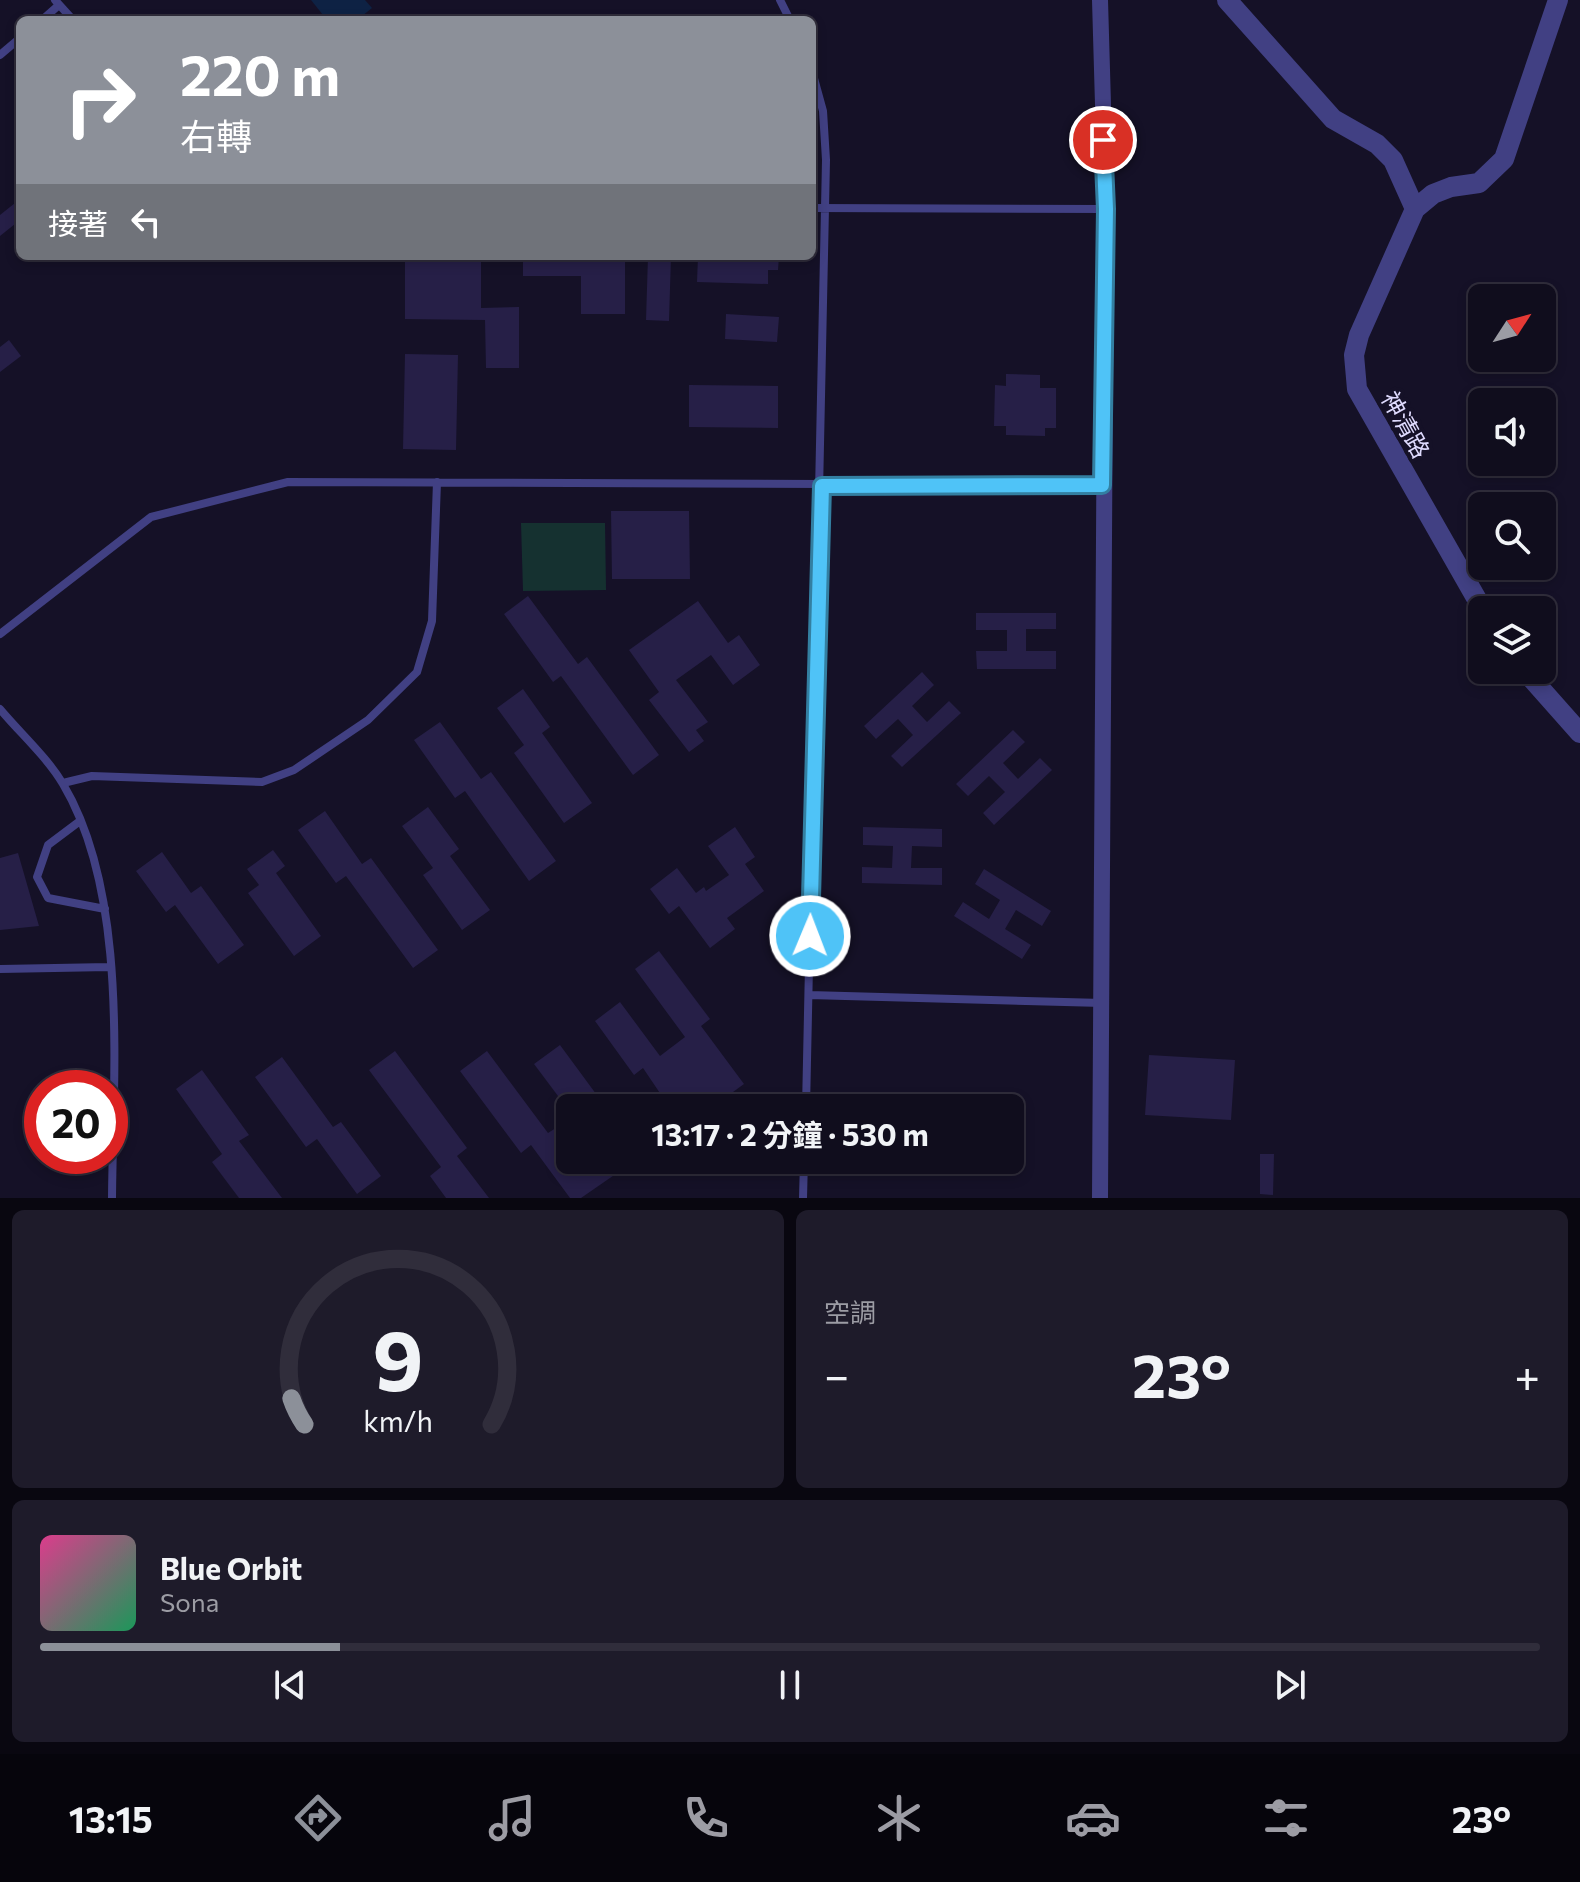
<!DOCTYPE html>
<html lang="zh-TW">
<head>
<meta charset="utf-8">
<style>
  body { margin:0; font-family:Commissioner,"Noto Sans TC",sans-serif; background:#1e1b2a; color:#f1f3f6; height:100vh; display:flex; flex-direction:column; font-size:30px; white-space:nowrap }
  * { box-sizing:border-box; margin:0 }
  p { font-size:26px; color:#9c9ca4 }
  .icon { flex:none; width:44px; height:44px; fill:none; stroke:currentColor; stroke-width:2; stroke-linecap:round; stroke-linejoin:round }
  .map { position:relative; height:1198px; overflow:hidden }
  .sheet { display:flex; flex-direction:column; gap:12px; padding:12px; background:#090710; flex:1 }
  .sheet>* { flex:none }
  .hud { position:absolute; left:16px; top:16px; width:800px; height:244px; border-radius:12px; box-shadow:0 4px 12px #0003,0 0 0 2px #302d3b; background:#8c9099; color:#fff; overflow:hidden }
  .needle { width:52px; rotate:54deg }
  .controls { position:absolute; left:1468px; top:284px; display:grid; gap:16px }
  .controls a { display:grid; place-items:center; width:88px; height:88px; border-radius:12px; background:#100d1d; box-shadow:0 4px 12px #0003,0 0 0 2px #302d3b; font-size:40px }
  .speed { position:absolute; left:24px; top:1070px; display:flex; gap:16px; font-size:40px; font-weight:700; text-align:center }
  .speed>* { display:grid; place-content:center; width:104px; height:104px; border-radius:50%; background:#100d1d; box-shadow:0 4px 12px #0003,0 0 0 2px #302d3b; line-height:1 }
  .speed .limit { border:12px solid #d22; background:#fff; color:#111 }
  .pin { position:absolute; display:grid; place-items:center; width:68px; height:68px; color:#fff; margin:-34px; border:4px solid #fff; border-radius:50%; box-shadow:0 2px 8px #0007 }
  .me { position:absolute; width:88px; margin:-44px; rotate:1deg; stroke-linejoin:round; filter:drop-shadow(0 0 6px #0008) }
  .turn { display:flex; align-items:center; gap:28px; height:168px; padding:0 32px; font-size:36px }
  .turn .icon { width:104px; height:104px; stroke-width:2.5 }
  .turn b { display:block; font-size:56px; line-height:68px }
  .then { display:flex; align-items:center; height:76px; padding:0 32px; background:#0003; gap:16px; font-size:30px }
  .big { font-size:60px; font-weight:700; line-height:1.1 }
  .sheet .widget { flex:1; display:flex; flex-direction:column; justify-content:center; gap:12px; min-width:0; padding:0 28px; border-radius:12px; background:#1e1b2a }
  .sheet .dial { align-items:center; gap:0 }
  .dial svg { height:208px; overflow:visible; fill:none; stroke:#302d3b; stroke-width:7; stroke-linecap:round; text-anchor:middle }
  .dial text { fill:#f1f3f6; stroke:none }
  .song { display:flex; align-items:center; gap:24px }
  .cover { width:96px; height:96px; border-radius:12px; background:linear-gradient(135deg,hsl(330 70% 55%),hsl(150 70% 35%)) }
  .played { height:8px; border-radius:4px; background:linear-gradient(90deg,#8c9099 20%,#302d3b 20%) }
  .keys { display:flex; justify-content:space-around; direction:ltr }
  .heat { display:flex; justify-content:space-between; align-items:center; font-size:44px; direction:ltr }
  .sheet .tiles { flex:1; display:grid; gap:12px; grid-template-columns:1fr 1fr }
  .widget:last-child { grid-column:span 2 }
  .trip { position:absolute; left:556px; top:1094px; width:468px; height:80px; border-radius:12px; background:#100d1d; box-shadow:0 4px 12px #0003,0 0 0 2px #302d3b; font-weight:700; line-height:80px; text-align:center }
  .menu { display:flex; height:128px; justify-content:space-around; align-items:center; background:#06050c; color:#9c9ca4 }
  .menu .icon { width:56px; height:56px }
  .menu .current { color:#8c9099 }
  .menu b { font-size:36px; color:#f1f3f6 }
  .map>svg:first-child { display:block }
  .green { fill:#153130 }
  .water { fill:#0e2244 }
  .building { fill:#261f47 }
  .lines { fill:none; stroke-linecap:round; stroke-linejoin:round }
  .service { stroke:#414083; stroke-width:8 }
  .minor { stroke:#414083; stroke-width:16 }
  .tertiary { stroke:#414083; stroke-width:20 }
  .route-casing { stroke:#337fa1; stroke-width:20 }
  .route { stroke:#4fc3f7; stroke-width:14 }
  .labels { text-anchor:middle; stroke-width:8; stroke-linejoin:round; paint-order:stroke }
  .street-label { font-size:24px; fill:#dedafd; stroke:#151127 }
</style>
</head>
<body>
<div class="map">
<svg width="1580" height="1198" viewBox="0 0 1580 1198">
  <rect width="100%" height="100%" fill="#151127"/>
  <path class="green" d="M521,523H605L606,590L523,591Z"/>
  <path class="water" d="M311,0H365L372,8L357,20H327Z"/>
  <path class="building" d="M20,199V220L0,236V215Z
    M405,256H481V308L519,307V368H486L485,320L405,319Z
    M523,256H625V314H581V276H523Z
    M648,256H671L669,321L646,320Z
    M698,256H779L778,270H768V284L697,282Z
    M726,314L779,317L777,342L725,339Z
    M9,340L21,356L0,372V347Z
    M405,354L458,355L456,450L403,449Z
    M1006,374L1040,375V388H1056V428H1045V436L1006,435V426H994L995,385L1006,386Z
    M689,385L778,386V428L689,427Z
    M611,511H689L690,579H612Z
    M528,596L578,664L587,657L659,755L633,775L561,676L553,682L504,614Z
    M698,601L728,643L739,635L760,665L733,685L711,655L676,680L708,722L696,730L704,741L689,752L649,700L659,692L629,650Z
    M976,613H1056V629H1026V651H1056V669H977L976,651H1007V630H976Z
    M922,672L934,685L912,706L927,722L949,701L961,713L902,767L891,756L913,735L898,719L876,739L864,726Z
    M523,689L550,727L542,733L592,803L564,823L514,753L524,745L497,708Z
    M440,722L481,779L491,772L556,861L529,881L465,791L455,798L414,740Z
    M1013,730L1025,742L1003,763L1018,779L1040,758L1052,770L994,825L983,813L1005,792L989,776L968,796L956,784Z
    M428,807L459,849L450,856L490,910L462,930L423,875L433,868L402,826Z
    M325,811L362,864L371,858L438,950L413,968L346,876L336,883L298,830Z
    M735,827L755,857L745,864L764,891L727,918L735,929L710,948L679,906L669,914L650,889L677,868L696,893L704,887L706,891L729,875L708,846Z
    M863,827L942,829V847L912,846L911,868H942V885L862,883V867L892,868L893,846L863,845Z
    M273,850L285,866L276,873L321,936L294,956L248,893L259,885L247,869Z
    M162,852L191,893L201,886L244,945L218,964L175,905L166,912L136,871Z
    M18,853L39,926L0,930V858Z
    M984,869L1051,911L1042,926L1016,910L1005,929L1031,945L1022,959L954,916L963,902L989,919L1000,900L975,884Z
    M659,951L710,1019L701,1026L744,1084L711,1108H670L643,1068L634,1075L595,1021L620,1002L660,1056L685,1037L635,969Z
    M560,1045L599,1098L585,1108H567L534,1064Z
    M395,1051L467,1148L457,1156L489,1198H446L430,1176L441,1167L369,1070Z
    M487,1051L548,1133L570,1119V1160H636L581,1198H570L531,1145L521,1153L460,1071Z
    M1149,1055L1235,1060L1231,1120L1145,1115Z
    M282,1057L333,1127L341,1122L381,1176L357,1194L317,1139L306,1147L255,1077Z
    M202,1070L249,1135L239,1141L282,1198H239L212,1162L222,1154L176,1089Z
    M1260,1154H1274L1273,1195L1260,1194Z"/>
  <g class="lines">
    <path class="service" d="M55,0L73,20
      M780,0L790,20
      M42,20L59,5
      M0,55L20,38
      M812,208L1106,209
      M0,634L151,517L288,482L1102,485
      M0,709C20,733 47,757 63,784C129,895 113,1073 112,1198
      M63,783L92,776L262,782L294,770L368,720L417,672L432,621L437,482
      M80,821L48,845L37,877L48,898L105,909
      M0,969L109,967
      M809,995L1103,1003
      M806,1108L826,160L823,111L812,71
      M803,1198L804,1160"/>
    <path class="minor" d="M1100,1198L1106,209L1100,0"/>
    <path class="tertiary" d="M1227,0L1333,119L1377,144L1393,160L1415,209L1359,335L1354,355L1357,389L1483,610
      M1415,209L1433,194L1451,187L1479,183L1504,159L1558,0
      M1524,670L1580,733"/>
  </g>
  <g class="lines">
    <g class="route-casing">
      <path id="route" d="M810,936L822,486L1102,485L1106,209L1103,140"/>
    </g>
    <use href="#route" class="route"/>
  </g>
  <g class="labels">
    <g class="street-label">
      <text transform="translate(1405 425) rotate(61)" y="8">神清路</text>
    </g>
  </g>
</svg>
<div class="controls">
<a><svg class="needle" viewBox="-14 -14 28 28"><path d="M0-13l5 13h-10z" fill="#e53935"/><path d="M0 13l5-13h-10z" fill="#9c9ca4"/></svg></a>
<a><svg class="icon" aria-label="sound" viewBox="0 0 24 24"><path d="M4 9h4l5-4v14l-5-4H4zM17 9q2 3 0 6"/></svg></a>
<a><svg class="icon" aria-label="search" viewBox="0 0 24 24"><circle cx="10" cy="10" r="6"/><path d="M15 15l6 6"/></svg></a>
<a><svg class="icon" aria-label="layers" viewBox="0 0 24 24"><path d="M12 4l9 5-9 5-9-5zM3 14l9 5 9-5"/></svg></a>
</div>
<div class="speed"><div class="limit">20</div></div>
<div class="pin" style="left:1103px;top:140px;background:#d93025"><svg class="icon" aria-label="arrive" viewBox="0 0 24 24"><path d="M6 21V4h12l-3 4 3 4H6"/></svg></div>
<svg class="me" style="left:810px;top:936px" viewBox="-20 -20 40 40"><circle r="17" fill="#4fc3f7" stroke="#fff" stroke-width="3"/><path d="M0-11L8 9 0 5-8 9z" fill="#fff"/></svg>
<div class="trip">13:17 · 2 分鐘 · 530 m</div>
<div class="hud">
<div class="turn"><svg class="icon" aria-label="right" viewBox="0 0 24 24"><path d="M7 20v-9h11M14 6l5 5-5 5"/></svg><div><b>220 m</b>右轉</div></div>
<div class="then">接著<svg class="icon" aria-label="left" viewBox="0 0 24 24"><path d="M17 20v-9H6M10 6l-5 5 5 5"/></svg></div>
</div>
</div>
<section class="sheet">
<div class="tiles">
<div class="widget dial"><svg viewBox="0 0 100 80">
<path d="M14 69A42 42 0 1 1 86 69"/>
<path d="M14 69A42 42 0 0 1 9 59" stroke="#8c9099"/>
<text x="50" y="56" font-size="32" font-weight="700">9</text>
<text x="50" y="72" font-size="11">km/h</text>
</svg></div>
<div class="widget"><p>空調</p>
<div class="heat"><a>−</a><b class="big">23°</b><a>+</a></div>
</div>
<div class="widget">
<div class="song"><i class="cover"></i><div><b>Blue Orbit</b><p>Sona</p></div></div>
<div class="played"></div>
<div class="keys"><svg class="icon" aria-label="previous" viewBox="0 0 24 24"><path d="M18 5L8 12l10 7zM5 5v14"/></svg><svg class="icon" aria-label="pause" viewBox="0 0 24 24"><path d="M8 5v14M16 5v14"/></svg><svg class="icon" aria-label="next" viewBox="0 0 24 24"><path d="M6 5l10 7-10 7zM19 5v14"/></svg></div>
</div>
</div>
</section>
<nav class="menu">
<b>13:15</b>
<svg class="icon current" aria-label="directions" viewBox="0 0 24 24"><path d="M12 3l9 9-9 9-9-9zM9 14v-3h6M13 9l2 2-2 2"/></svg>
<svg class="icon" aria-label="music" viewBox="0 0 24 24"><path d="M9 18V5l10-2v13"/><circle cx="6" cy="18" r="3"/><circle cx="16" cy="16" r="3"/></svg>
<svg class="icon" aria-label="phone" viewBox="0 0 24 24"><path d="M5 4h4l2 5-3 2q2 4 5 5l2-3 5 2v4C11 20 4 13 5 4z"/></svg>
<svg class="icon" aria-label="climate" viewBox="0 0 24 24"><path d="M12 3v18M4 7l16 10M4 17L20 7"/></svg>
<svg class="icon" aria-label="car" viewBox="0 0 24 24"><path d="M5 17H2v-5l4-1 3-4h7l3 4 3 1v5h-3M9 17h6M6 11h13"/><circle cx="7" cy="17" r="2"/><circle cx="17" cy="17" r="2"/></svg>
<svg class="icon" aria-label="filters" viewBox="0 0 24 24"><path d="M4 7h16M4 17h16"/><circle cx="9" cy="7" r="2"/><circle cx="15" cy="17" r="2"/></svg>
<b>23°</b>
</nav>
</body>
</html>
